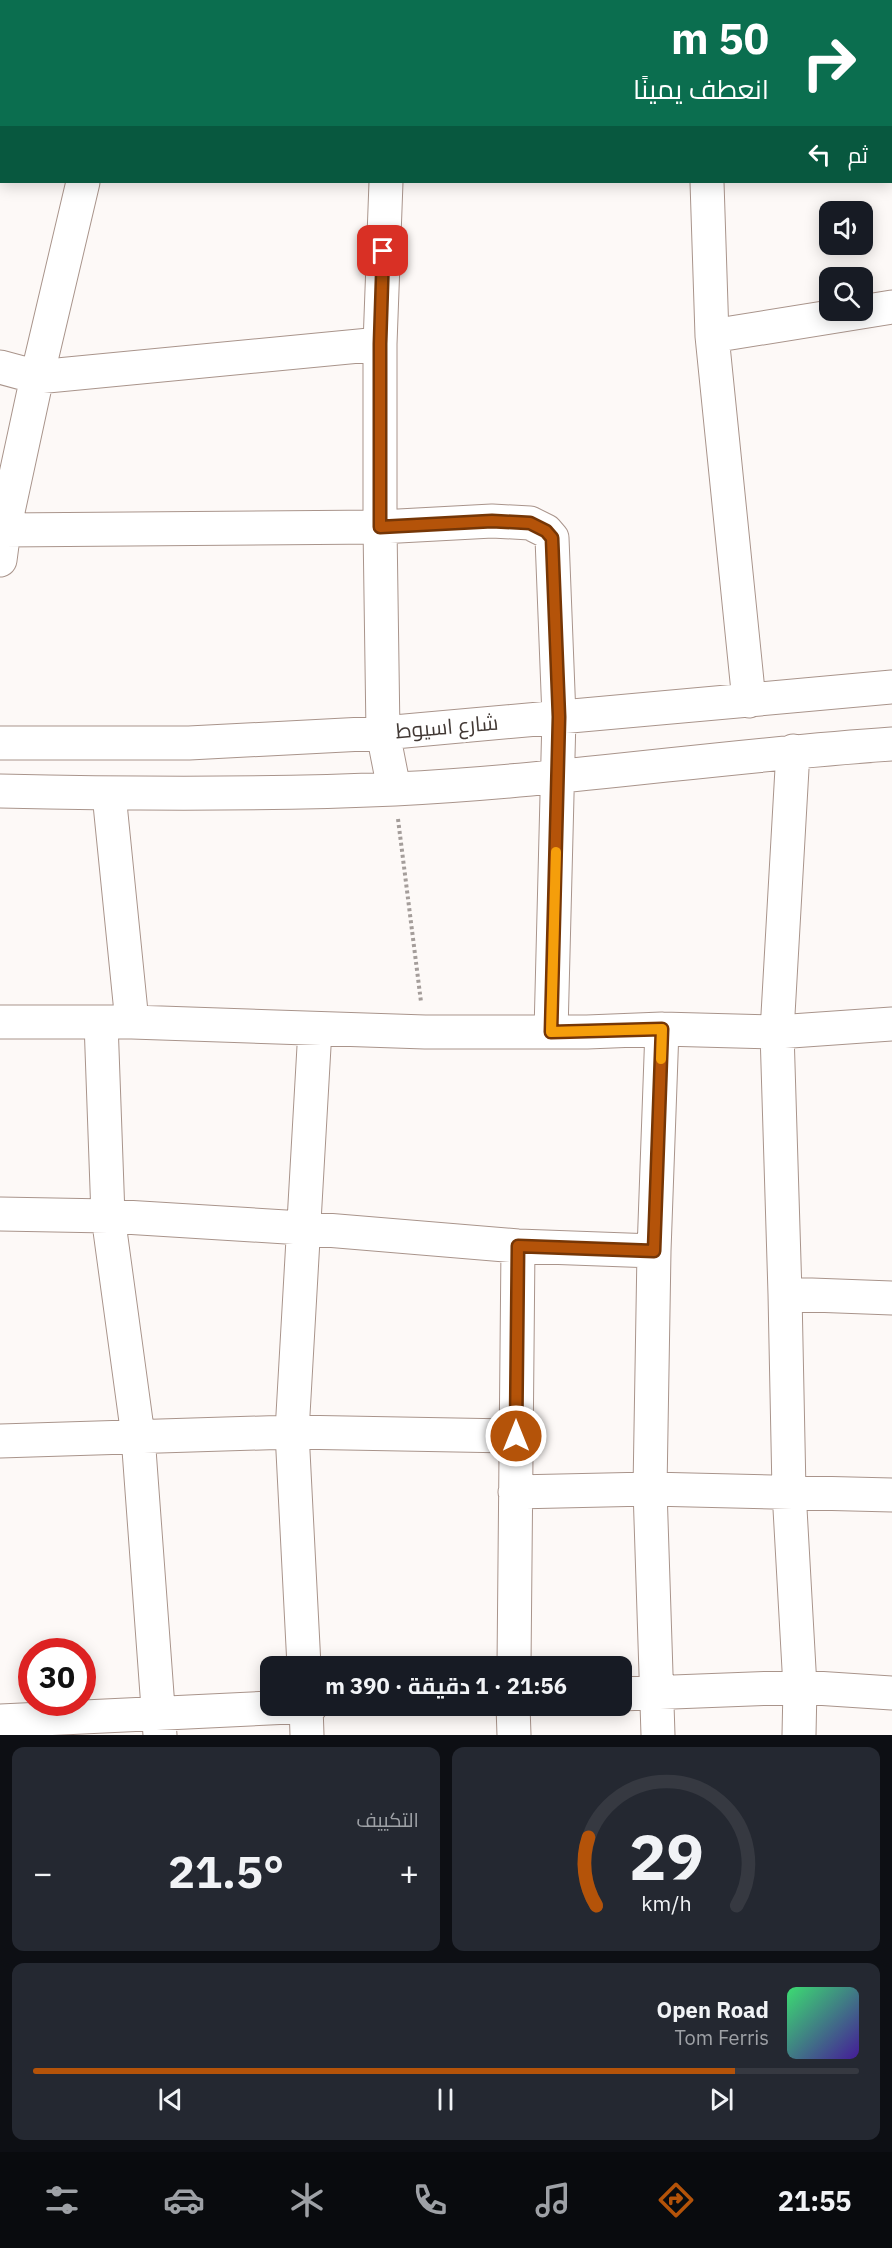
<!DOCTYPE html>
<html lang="ar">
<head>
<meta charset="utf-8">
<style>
  body { margin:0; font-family:"IBM Plex Sans",Cairo,sans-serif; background:#242831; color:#f1f3f6; direction:rtl; height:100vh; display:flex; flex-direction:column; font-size:22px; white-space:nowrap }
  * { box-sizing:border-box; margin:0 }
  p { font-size:20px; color:#9ea1a6 }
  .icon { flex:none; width:33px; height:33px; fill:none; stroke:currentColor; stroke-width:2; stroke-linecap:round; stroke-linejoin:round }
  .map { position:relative; height:1735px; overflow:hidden; direction:ltr }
  .details { display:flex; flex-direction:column; gap:12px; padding:12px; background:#0d0f14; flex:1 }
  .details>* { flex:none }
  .top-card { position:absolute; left:0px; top:0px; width:892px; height:183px; box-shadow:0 3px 15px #0003; direction:rtl; background:#0b6e4f; color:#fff; overflow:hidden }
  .controls { position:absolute; left:819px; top:201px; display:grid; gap:12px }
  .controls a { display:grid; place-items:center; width:54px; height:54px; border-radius:12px; background:#171b24; box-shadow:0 3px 15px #0003; font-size:30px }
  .speed { position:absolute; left:18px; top:1638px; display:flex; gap:12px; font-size:30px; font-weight:700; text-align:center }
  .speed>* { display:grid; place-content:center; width:78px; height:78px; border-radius:50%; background:#171b24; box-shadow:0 3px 15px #0003; line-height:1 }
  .speed .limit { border:9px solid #d22; background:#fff; color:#111 }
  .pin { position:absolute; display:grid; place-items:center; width:51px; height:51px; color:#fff; margin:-26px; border-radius:12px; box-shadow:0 3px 9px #0006 }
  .me { position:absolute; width:66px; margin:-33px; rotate:0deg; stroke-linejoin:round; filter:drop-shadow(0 0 4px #0008) }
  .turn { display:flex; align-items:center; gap:21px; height:126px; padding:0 24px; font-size:27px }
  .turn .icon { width:78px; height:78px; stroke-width:2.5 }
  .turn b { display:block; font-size:42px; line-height:51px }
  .then { display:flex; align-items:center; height:57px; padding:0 24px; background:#0003; gap:12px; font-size:22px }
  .big { font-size:45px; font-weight:700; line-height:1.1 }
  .details .widget { flex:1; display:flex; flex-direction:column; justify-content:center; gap:9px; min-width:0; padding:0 21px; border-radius:12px; background:#242831 }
  .details .dial { align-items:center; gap:0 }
  .dial svg { height:156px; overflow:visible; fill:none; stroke:#363941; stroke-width:7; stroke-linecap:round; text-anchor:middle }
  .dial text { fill:#f1f3f6; stroke:none }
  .song { display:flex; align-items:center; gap:18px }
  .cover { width:72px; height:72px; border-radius:9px; background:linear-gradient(135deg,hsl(140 70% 55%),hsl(260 70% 35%)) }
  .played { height:6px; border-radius:3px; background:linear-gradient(90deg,#b45309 85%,#363941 85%) }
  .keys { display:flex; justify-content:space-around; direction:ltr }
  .heat { display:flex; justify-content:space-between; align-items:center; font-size:33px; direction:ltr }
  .details .tiles { flex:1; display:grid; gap:12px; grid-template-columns:1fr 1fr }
  .widget:last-child { grid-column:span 2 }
  .trip { position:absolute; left:260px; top:1656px; width:372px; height:60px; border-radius:12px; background:#171b24; box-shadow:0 3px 15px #0003; font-weight:700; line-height:60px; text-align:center; direction:rtl }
  .tabs { display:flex; height:96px; justify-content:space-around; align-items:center; background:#090b0e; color:#9ea1a6 }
  .tabs .icon { width:42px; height:42px }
  .tabs .active { color:#b45309 }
  .tabs b { font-size:27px; color:#f1f3f6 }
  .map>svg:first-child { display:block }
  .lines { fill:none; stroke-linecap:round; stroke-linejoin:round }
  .minor-casing { stroke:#a9948b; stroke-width:35 }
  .path { stroke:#a49d9a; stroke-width:4; stroke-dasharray:3 3; stroke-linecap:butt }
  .minor { stroke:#fff; stroke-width:33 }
  .route-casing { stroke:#753606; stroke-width:15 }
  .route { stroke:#b45309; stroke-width:10 }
  .slow { stroke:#f59e0b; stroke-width:10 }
  .labels { text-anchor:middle; stroke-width:6; stroke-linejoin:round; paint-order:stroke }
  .street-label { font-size:21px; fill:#423935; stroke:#fff }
</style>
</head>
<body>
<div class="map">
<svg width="892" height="1735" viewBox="0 0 892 1735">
  <rect width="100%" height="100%" fill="#fdf9f7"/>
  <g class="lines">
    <g class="minor-casing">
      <path id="minor" d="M34,0L38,2
        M380,0V2
        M569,0V2
        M702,0V2
        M152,2L153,0
        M891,112H892
        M386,182L380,344V527L383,733L394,789
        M707,182L712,336L749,701
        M712,336L892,307
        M0,367L37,377L380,344
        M4,530L380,527L492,521L530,523L546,531L552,538L559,717L551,1032
        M0,560L4,530L37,377L83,182
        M0,743H189L383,733L892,687
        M793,751L777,1032L785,1294L789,1491L800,1687L799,1735
        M0,791C131,794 263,795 395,789C561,781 726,755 892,744
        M109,794L132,1022
        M0,1022H132L425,1032H587L662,1029L777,1032L892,1024
        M101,1022L108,1216L138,1436L160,1735
        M0,1214L108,1216L302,1228L518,1246L654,1251
        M785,1294L892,1298
        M0,1441L292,1432L516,1436
        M515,1492L650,1489L892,1495
        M304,1666L292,1432L315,1029
        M514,1666L518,1246
        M621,1694L800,1687L892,1693
        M306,1706L307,1735
        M513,1706L514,1735
        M0,1721L311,1706
        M658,1735L650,1489L654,1251L662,1029"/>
    </g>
    <path class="path" d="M398,819L421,1002"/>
    <use href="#minor" class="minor"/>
  </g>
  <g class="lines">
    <g class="route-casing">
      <path id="route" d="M383,251L380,344V527L492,521L530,523L546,531L552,538L559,717L551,1032L662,1029L654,1251L518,1246L516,1436"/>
    </g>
    <use href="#route" class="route"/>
    <path class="slow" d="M556,852L551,1032L662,1029L661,1059"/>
  </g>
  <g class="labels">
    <g class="street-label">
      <text transform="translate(447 727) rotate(-5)" y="7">شارع اسيوط</text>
    </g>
  </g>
</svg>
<div class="controls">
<a><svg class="icon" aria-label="sound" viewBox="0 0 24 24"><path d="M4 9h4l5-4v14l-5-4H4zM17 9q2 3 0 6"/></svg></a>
<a><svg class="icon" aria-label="search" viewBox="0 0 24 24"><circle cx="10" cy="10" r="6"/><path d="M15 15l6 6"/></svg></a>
</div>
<div class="speed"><div class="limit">30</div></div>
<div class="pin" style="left:383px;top:251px;background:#d93025"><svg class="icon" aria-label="arrive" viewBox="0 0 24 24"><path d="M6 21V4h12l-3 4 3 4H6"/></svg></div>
<svg class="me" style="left:516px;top:1436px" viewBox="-20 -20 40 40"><circle r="17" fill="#b45309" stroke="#fff" stroke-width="3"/><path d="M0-11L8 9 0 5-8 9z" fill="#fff"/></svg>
<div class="trip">21:56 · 1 دقيقة · 390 m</div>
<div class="top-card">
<div class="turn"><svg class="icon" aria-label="right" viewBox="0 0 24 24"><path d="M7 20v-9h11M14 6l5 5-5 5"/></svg><div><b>50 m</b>انعطف يمينًا</div></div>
<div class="then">ثم<svg class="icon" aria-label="left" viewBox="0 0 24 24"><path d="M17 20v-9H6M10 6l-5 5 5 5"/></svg></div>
</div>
</div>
<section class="details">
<div class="tiles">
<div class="widget dial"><svg viewBox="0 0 100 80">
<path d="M14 69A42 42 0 1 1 86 69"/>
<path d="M14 69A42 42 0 0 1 10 34" stroke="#b45309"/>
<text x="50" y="56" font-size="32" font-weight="700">29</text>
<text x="50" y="72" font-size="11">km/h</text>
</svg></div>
<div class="widget"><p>التكييف</p>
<div class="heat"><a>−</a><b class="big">21.5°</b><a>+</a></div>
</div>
<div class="widget">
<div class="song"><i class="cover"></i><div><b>Open Road</b><p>Tom Ferris</p></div></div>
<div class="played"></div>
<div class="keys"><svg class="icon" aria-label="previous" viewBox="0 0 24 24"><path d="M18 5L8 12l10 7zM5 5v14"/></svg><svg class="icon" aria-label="pause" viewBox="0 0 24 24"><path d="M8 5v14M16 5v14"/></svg><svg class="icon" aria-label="next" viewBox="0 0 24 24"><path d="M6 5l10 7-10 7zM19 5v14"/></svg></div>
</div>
</div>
</section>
<nav class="tabs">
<b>21:55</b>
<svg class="icon active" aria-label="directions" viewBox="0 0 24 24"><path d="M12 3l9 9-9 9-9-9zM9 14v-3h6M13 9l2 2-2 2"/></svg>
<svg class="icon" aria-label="music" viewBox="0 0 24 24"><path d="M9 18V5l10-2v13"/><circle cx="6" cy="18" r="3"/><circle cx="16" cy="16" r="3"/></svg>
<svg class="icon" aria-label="phone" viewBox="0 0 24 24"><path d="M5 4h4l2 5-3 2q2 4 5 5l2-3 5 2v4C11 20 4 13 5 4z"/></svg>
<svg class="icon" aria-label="climate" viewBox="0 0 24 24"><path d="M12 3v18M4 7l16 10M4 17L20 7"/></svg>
<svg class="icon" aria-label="car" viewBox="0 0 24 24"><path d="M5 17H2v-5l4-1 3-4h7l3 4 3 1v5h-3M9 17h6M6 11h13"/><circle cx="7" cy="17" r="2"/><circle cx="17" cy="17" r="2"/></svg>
<svg class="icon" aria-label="filters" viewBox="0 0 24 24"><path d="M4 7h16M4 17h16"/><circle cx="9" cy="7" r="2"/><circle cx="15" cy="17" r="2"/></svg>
</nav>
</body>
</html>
